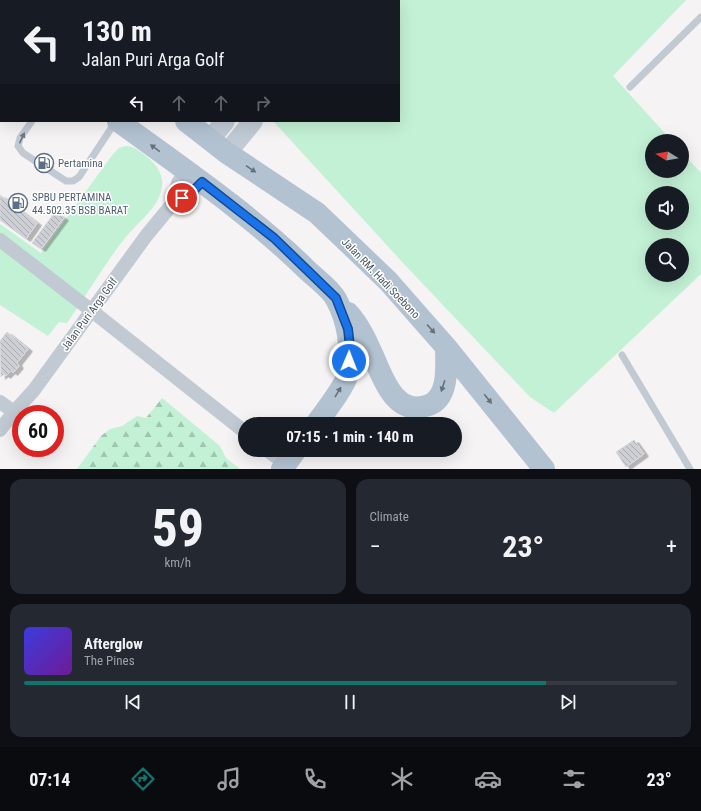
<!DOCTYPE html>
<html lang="en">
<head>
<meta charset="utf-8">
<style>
  body { margin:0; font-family:"Roboto Condensed",sans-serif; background:#242831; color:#f1f3f6; height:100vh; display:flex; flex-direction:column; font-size:15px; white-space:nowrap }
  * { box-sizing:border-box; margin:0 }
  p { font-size:13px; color:#9ea1a6 }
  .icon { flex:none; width:22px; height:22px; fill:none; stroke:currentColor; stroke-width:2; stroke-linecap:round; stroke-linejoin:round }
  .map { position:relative; height:469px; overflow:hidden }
  .drawer { display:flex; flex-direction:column; gap:10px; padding:10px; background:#0d0f14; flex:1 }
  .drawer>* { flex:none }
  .hud { position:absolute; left:0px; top:0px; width:400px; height:122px; box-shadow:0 4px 16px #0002; background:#171b24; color:#f1f3f6; overflow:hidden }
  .needle { width:26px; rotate:281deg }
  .controls { position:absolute; left:645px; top:134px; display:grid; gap:8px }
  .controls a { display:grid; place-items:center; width:44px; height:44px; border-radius:50%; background:#171b24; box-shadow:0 4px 16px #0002; font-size:20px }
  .speed { position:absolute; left:12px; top:405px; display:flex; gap:8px; font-size:20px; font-weight:700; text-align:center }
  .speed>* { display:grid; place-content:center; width:52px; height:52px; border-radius:50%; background:#171b24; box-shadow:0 4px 16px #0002; line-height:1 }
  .speed .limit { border:6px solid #d22; background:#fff; color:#111 }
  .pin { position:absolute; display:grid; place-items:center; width:34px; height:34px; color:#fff; margin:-17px; border:2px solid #fff; border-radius:50%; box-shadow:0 1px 4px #0007 }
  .me { position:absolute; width:44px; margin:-22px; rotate:1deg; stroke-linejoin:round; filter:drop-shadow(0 0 3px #0008) }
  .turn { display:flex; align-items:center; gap:14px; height:84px; padding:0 16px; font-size:18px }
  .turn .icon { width:52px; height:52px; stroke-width:2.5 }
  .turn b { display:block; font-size:28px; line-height:34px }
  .lanes { display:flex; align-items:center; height:38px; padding:0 16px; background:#0003; justify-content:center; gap:20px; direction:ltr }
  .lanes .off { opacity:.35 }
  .big { font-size:30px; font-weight:700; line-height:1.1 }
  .drawer .widget { flex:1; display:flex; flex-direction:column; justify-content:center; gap:6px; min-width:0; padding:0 14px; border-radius:12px; background:#242831 }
  .drawer .dial { align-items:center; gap:0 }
  .dial b { font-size:52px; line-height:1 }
  .song { display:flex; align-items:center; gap:12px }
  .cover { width:48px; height:48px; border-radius:6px; background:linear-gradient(135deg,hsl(240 70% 55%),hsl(280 70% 35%)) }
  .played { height:4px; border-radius:2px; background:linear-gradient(90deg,#0f766e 80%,#363941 80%) }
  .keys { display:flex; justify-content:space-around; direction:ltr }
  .heat { display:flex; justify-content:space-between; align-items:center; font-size:22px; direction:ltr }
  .drawer .tiles { flex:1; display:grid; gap:10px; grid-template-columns:1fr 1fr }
  .widget:last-child { grid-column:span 2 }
  .trip { position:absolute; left:238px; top:417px; width:224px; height:40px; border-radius:20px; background:#171b24; box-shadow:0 4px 16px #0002; font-weight:700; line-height:40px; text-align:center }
  .dock { display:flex; height:64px; justify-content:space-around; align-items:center; background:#090b0e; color:#9ea1a6 }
  .dock .icon { width:28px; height:28px }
  .dock .on { color:#0f766e }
  .dock b { font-size:18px; color:#f1f3f6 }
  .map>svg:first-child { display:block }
  .green { fill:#c3f1d5; fill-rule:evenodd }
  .forest { fill:url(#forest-firs) }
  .building { fill:url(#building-back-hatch); stroke:#d7d9de; filter:url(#shadow) }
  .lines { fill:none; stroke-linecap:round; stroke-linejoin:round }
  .lane { stroke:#c1cad2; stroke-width:7 }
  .street { stroke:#c1cad2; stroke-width:14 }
  .secondary { stroke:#c1cbd6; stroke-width:20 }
  .primary { stroke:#b3c2d1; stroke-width:22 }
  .oneway { fill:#6e7983 }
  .oneway2 { fill:#64717d }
  .route-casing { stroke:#114b97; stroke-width:10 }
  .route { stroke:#1a73e8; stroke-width:7 }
  .labels { text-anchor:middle; stroke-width:3; stroke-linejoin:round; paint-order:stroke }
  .service-label { font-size:11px; fill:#4e5e75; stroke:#fff; text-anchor:start }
  .street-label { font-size:11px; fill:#4a5661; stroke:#fff }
</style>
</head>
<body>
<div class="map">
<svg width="701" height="469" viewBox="0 0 701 469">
  <defs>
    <pattern id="forest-firs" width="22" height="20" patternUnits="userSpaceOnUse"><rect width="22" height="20" fill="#c3f1d5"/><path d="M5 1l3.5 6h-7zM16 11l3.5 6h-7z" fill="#a0c6b0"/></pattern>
    <pattern id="building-back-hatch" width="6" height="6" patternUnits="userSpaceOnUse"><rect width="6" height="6" fill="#cdcfd5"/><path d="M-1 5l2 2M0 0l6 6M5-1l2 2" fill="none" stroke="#a8abb0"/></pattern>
    <filter id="shadow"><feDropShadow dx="4.5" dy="2.5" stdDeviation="0" flood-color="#0004"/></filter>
  </defs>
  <rect width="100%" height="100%" fill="#f5f3f3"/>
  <path class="green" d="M359,0H686L613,76L672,141H652V171H682V152L701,173V274L554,413L530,397L405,265L273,121H399V1ZM652,193H682V223H652ZM652,245H682V275H652Z
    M126,146C133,146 136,149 142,153C157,164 168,177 159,197C153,212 136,224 126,237C104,264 87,295 67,323L59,322L48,336L0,305V224L41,253L113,154L119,148Z"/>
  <path class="forest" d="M162,398L220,446L226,458L240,469H77L101,436L110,429L122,426L137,416L146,418Z"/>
  <path class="building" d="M107,0H273L272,1Z
    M0,195L37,223L26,239L0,220Z
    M55,212L64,218L41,249L32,243Z
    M7,332L28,349L17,363L19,366L13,373L11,371L6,376L4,374L1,377L0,341Z
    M634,440L644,454L626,467L616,452Z"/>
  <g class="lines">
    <path class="lane" d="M630,87L701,17
      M32,121L20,138L18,146L23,153L66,181H73L79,177L116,121
      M622,355L690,469"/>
    <path class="street" d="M174,202L178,183L186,171
      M0,240L92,311L245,432
      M0,402L14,412L34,390L146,236L174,202L190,194L202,182
      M0,430L14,412
      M267,450L286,464"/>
    <path class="secondary" d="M318,1V0
      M354,1L355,0
      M210,140L225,121
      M227,153L253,121"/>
    <path class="primary" d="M26,0L27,1
      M0,32L1,33
      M118,121C182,168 249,213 306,269C315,278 330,288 336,299C348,321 352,348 348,373C346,385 324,413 316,424
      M186,121L227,153L317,213L388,281L446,347L544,469
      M348,313C360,326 367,342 374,358C384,381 396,417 429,405C450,397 446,364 446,347
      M282,469L296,450"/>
  </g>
  <defs><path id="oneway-solid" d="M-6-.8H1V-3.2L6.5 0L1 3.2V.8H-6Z"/></defs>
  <use class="oneway" href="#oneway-solid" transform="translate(22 138) rotate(-65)"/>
  <g class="oneway2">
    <use href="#oneway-solid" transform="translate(155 148) rotate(-144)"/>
    <use href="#oneway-solid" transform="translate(251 169) rotate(34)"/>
    <use href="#oneway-solid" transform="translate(431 329) rotate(48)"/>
    <use href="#oneway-solid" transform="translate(443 386) rotate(108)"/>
    <use href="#oneway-solid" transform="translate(338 392) rotate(-59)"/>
    <use href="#oneway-solid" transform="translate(488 399) rotate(51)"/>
  </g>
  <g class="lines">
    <g class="route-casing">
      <path id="route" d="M182,198L190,194L202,182L274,238L336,298L348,329L350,347L349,361"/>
    </g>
    <use href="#route" class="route"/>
  </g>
  <defs>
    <g id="fuel-ring" transform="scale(1)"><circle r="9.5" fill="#fff" stroke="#5c6f8a" stroke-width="1.5"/><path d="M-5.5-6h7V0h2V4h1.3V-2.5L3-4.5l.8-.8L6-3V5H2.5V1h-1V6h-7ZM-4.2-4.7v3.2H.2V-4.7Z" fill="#5c6f8a"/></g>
  </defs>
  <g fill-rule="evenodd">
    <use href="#fuel-ring" x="44" y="163"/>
    <use href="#fuel-ring" x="18" y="203"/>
  </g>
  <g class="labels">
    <g class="service-label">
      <text x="58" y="167">Pertamina</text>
      <text x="32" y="201">SPBU PERTAMINA<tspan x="32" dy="13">44.502.35 BSB BARAT</tspan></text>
    </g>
    <g class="street-label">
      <text transform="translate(381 278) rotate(46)" y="4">Jalan RM. Hadi Soebono</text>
      <text transform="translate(89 314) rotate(-54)" y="4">Jalan Puri Arga Golf</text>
    </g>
  </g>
</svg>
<div class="controls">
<a><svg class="needle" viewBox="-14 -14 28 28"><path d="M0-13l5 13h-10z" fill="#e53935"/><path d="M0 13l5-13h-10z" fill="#9ea1a6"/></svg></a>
<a><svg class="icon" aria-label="sound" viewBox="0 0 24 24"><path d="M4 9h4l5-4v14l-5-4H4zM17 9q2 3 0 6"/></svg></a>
<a><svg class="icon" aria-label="search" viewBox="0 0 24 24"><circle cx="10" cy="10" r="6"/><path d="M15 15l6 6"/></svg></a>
</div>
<div class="speed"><div class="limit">60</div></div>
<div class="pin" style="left:182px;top:198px;background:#d93025"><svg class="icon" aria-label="arrive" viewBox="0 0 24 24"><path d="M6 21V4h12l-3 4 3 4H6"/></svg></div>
<svg class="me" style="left:349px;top:361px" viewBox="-20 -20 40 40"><circle r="17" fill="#1a73e8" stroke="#fff" stroke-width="3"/><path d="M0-11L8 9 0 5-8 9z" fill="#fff"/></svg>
<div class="trip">07:15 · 1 min · 140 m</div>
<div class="hud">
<div class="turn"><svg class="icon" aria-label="left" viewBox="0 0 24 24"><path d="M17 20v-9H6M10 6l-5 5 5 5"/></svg><div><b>130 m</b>Jalan Puri Arga Golf</div></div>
<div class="lanes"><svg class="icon" aria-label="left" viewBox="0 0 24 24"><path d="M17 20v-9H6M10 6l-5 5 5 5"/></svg><svg class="icon off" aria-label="ahead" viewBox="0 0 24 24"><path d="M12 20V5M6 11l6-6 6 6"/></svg><svg class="icon off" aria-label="ahead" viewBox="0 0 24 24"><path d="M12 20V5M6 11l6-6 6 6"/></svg><svg class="icon off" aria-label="right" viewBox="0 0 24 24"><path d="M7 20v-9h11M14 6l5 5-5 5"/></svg></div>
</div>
</div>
<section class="drawer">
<div class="tiles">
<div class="widget dial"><b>59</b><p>km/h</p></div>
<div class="widget"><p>Climate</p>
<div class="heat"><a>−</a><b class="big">23°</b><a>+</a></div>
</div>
<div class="widget">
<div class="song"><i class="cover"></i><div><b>Afterglow</b><p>The Pines</p></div></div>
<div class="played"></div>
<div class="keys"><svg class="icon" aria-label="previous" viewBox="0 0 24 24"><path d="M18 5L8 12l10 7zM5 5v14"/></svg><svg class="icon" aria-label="pause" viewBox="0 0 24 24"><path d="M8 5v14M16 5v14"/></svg><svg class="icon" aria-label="next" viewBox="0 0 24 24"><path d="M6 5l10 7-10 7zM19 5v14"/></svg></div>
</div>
</div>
</section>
<nav class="dock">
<b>07:14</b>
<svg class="icon on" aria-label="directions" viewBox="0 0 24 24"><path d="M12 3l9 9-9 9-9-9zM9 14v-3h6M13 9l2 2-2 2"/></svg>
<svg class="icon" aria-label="music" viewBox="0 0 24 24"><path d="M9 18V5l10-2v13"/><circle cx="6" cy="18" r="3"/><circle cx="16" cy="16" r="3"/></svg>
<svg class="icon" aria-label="phone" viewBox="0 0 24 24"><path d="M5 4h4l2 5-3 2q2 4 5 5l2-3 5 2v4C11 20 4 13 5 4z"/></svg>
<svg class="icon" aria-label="climate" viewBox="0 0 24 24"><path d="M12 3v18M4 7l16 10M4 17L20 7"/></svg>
<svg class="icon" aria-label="car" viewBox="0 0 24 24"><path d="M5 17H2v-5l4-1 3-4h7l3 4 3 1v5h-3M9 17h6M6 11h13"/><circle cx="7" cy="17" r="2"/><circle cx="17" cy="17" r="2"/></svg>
<svg class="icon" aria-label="filters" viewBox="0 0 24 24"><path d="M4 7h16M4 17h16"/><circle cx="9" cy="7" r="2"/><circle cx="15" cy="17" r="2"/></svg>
<b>23°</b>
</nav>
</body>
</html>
